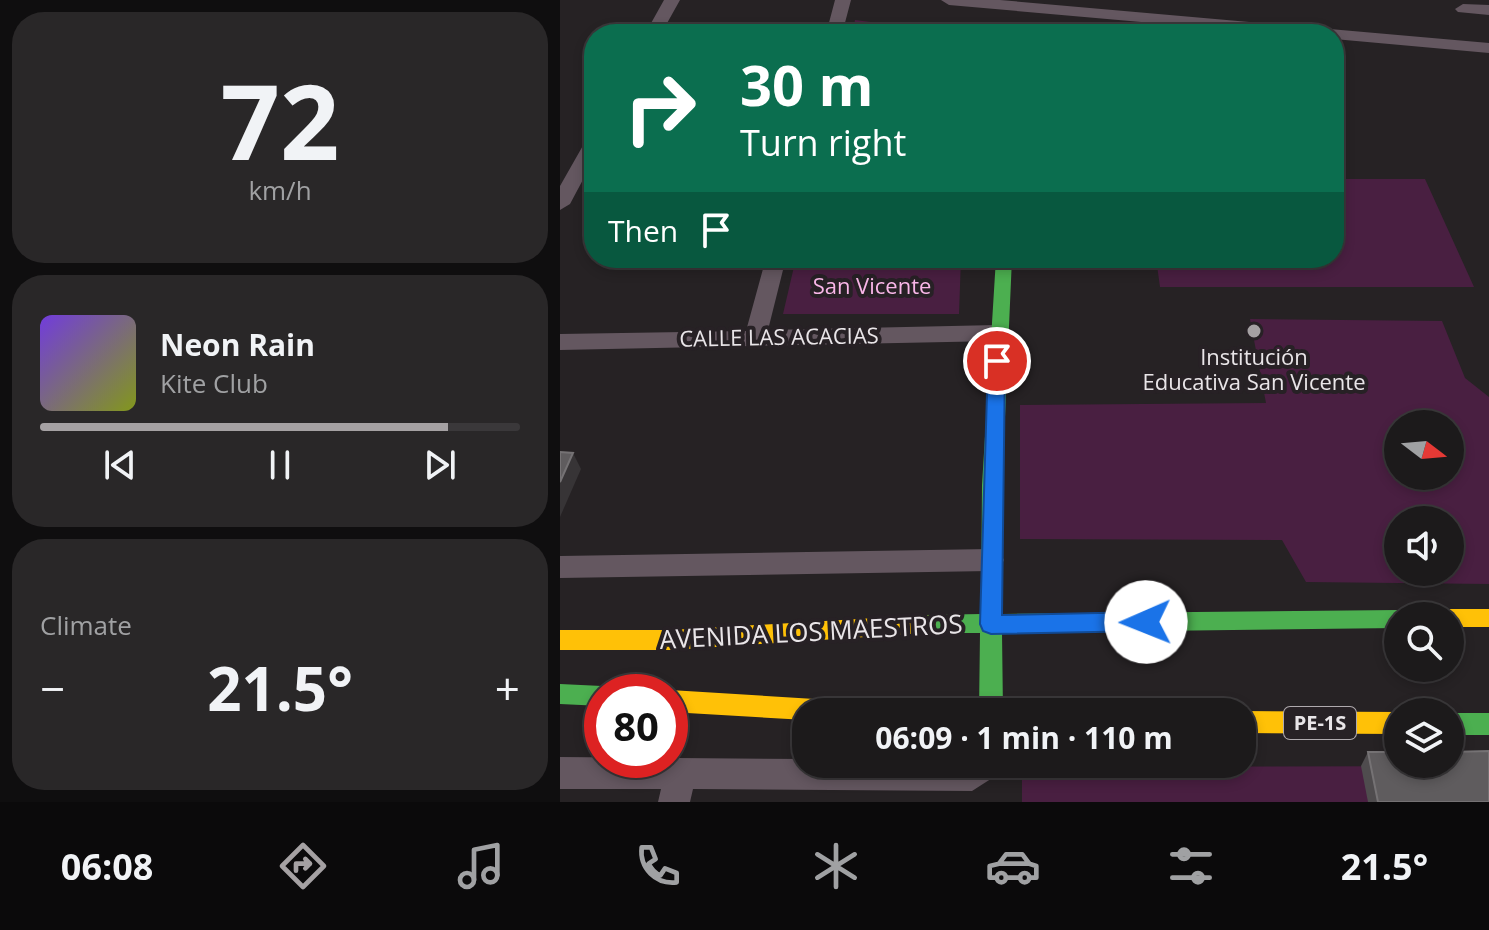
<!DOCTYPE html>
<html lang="en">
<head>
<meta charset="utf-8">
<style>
  body { margin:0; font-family:"Open Sans",sans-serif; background:#292728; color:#f1f3f6; height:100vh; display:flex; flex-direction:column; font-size:30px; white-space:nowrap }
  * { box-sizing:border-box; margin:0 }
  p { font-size:26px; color:#a0a1a3 }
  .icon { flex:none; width:44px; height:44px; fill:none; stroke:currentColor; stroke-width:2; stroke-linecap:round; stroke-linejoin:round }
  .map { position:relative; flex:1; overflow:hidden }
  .sheet { display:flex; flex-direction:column; gap:12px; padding:12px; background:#0f0e0f; width:560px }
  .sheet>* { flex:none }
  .hud { position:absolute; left:24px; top:24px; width:760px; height:244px; border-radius:32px; box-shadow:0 4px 12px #0003,0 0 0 2px #3a383a; background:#0b6e4f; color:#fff; overflow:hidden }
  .needle { width:52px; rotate:106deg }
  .fabs { position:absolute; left:824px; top:410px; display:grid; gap:16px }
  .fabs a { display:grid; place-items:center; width:80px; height:80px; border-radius:50%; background:#1c1a1b; box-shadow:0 4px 12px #0003,0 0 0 2px #3a383a; font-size:40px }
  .speed { position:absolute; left:24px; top:674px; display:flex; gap:16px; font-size:40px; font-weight:700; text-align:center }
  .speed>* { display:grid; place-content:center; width:104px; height:104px; border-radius:50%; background:#1c1a1b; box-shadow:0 4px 12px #0003,0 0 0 2px #3a383a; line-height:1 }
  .speed .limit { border:12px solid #d22; background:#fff; color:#111 }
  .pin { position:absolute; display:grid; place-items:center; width:68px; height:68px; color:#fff; margin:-34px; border:4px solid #fff; border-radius:50%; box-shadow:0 2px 8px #0007 }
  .me { position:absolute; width:88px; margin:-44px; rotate:269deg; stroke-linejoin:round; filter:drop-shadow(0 0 6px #0008) }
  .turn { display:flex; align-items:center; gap:28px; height:168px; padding:0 24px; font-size:36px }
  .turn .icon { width:104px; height:104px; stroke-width:2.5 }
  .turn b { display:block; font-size:56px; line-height:68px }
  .then { display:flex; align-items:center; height:76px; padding:0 24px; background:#0003; gap:16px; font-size:30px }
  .big { font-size:60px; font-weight:700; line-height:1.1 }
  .sheet .tile { flex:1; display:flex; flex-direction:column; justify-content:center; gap:12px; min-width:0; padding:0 28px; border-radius:32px; background:#292728 }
  .sheet .dial { align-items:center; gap:0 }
  .dial b { font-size:104px; line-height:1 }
  .song { display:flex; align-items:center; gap:24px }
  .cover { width:96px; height:96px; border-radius:12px; background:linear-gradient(135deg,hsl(260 70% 55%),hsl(70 70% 35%)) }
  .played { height:8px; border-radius:4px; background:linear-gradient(90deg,#a5a1a3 85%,#3a383a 85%) }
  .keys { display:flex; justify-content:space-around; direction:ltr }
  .heat { display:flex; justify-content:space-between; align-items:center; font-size:44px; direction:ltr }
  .trip { position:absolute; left:232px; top:698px; width:464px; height:80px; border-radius:32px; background:#1c1a1b; box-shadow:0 4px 12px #0003,0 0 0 2px #3a383a; font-weight:700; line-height:80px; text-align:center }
  .dock { display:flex; height:128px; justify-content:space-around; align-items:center; background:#0b0a0b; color:#a0a1a3 }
  .dock .icon { width:56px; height:56px }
  .dock .active { color:#a5a1a3 }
  .dock b { font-size:36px; color:#f1f3f6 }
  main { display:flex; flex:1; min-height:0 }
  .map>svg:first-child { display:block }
  .green { fill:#491f41; fill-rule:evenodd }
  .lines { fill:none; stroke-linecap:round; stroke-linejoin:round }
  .street { fill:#645760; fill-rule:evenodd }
  .fast { fill:#4caf50; fill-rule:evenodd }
  .slow { fill:#ffc107; fill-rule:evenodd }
  .wall { fill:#4f4c4e }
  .shaded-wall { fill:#373436 }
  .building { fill:#5f5c5e; stroke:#757274; stroke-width:2 }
  .route { fill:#1a73e8; stroke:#114b97; stroke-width:2 }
  .poi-dot { fill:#a5a1a3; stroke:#272125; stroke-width:3 }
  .labels { text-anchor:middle; stroke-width:8; stroke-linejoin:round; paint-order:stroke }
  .shield { fill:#272125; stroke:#afaaae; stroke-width:2 }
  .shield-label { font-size:20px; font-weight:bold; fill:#e9e5e8 }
  .park-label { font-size:22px; fill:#f9b6e8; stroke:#272125 }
  .street-label { font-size:22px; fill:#e9e5e8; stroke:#272125 }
  .poi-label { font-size:22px; fill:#e9e5e8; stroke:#272125 }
  .near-street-label { font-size:26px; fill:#e9e5e8; stroke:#272125 }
</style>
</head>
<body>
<main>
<section class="sheet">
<div class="tile dial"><b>72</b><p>km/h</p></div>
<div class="tile">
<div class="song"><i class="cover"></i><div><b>Neon Rain</b><p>Kite Club</p></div></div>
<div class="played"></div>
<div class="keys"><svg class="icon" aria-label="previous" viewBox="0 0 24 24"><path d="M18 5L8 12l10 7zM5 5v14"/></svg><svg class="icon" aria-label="pause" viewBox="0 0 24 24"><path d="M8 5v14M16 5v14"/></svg><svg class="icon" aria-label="next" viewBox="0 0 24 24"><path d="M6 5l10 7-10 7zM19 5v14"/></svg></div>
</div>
<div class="tile"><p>Climate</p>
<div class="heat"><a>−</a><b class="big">21.5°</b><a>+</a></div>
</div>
</section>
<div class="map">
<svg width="929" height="802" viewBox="0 0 929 802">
  <rect width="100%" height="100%" fill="#262224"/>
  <path class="green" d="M295,20L406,34H292Z
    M774,179H865L914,287H600L596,258H774Z
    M236,258H401L399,314H223Z
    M690,319L882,321L905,378L929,397V584L746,582L722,540L460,539V405L706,403ZM890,424V476H838V424ZM890,520V572H838V520Z
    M929,766V802H462V767Z"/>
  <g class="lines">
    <path class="street" d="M104,0H120L101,34H85Z
      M275,0H291L282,34H266Z
      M381,0H440L929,43V53L774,39V34H718L389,5Z
      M903,4L929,5V15L898,12L895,9Z
      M34,137V159L10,204L0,210V186L25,142Z
      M206,258H226L208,330L437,325L445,328L448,333L445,338L437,341L0,350V334L186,331Z
      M430,549L440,552L444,560L440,568L430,571L0,578V556Z
      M0,757L246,759V764H442L437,775L412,791L133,789L130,802H98L101,789H0Z"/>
    <path class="fast" d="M436,258H452L442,485V614L838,610L847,616H838V628L442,633L443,712H419L420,633H365L357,631L354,624L357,617L365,615L421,614L422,485Z
      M0,684L42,686L52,692H42V706L0,704Z
      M890,713H929V735H890Z"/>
    <path class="slow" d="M890,609H929V627H890V616H880L882,611Z
      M365,615L373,617L376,624L373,631L365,633L111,650H0V630H111Z
      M110,690L287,701L295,704L299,712H246V720L110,712V692H106Z
      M682,711L838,712V734L682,733Z"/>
  </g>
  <path class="wall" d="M808,752L929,802H808L801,766Z"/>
  <path class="shaded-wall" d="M13,453L21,469L0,517V482Z"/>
  <path class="building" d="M0,452L13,453L0,482Z
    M929,751V802H818L808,752H838V764H890V752Z"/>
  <path class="route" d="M437,355L445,361L442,615L586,612L594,615L597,622L594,629L586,631L431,634L423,631L420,624L428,361Z"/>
  <circle class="poi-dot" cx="694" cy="331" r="8"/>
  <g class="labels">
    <rect class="shield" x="724" y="707" width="72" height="32" rx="6"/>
    <g class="shield-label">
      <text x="760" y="730">PE-1S</text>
    </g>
    <g class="park-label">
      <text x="312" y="294">San Vicente</text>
    </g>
    <g class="street-label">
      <text transform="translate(219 337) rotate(-1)" y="8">CALLE LAS ACACIAS</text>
    </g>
    <g class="poi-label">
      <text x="694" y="365">Institución<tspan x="694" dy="25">Educativa San Vicente</tspan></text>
    </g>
    <g class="near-street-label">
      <text transform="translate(251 632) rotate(-3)" y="9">AVENIDA LOS MAESTROS</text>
    </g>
  </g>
</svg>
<div class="fabs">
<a><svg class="needle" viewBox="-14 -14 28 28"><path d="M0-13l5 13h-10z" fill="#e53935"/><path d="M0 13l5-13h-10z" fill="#a0a1a3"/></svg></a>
<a><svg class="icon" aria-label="sound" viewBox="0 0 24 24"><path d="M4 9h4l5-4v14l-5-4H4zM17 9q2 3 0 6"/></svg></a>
<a><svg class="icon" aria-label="search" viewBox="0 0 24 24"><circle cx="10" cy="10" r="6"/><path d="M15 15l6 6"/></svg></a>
<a><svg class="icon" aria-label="layers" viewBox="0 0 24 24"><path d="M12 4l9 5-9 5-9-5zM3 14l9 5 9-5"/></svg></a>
</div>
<div class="speed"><div class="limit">80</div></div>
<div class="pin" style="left:437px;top:361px;background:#d93025"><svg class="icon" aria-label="arrive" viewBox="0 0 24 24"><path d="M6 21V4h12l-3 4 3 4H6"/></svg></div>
<svg class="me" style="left:586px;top:622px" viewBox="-20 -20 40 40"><circle r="19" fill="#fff"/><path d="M0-13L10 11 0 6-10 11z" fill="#1a73e8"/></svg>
<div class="trip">06:09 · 1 min · 110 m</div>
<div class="hud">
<div class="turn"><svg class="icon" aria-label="right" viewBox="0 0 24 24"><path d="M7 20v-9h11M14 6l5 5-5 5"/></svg><div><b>30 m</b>Turn right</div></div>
<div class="then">Then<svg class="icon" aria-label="arrive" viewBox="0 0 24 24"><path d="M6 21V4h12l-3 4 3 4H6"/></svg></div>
</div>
</div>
</main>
<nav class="dock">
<b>06:08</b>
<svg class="icon active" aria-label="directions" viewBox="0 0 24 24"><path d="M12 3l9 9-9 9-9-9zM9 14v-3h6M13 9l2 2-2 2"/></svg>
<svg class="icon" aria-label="music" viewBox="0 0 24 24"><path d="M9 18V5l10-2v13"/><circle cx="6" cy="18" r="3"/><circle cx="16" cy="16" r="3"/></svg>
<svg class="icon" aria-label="phone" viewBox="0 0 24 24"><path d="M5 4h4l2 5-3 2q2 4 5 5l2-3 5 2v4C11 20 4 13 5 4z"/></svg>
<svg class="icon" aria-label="climate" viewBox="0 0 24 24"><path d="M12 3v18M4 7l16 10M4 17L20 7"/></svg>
<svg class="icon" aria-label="car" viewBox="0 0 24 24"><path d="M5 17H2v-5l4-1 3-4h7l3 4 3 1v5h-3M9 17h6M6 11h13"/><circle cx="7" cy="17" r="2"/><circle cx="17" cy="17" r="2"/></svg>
<svg class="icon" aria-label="filters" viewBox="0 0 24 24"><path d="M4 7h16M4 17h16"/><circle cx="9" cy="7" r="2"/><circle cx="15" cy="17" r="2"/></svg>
<b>21.5°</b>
</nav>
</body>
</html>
